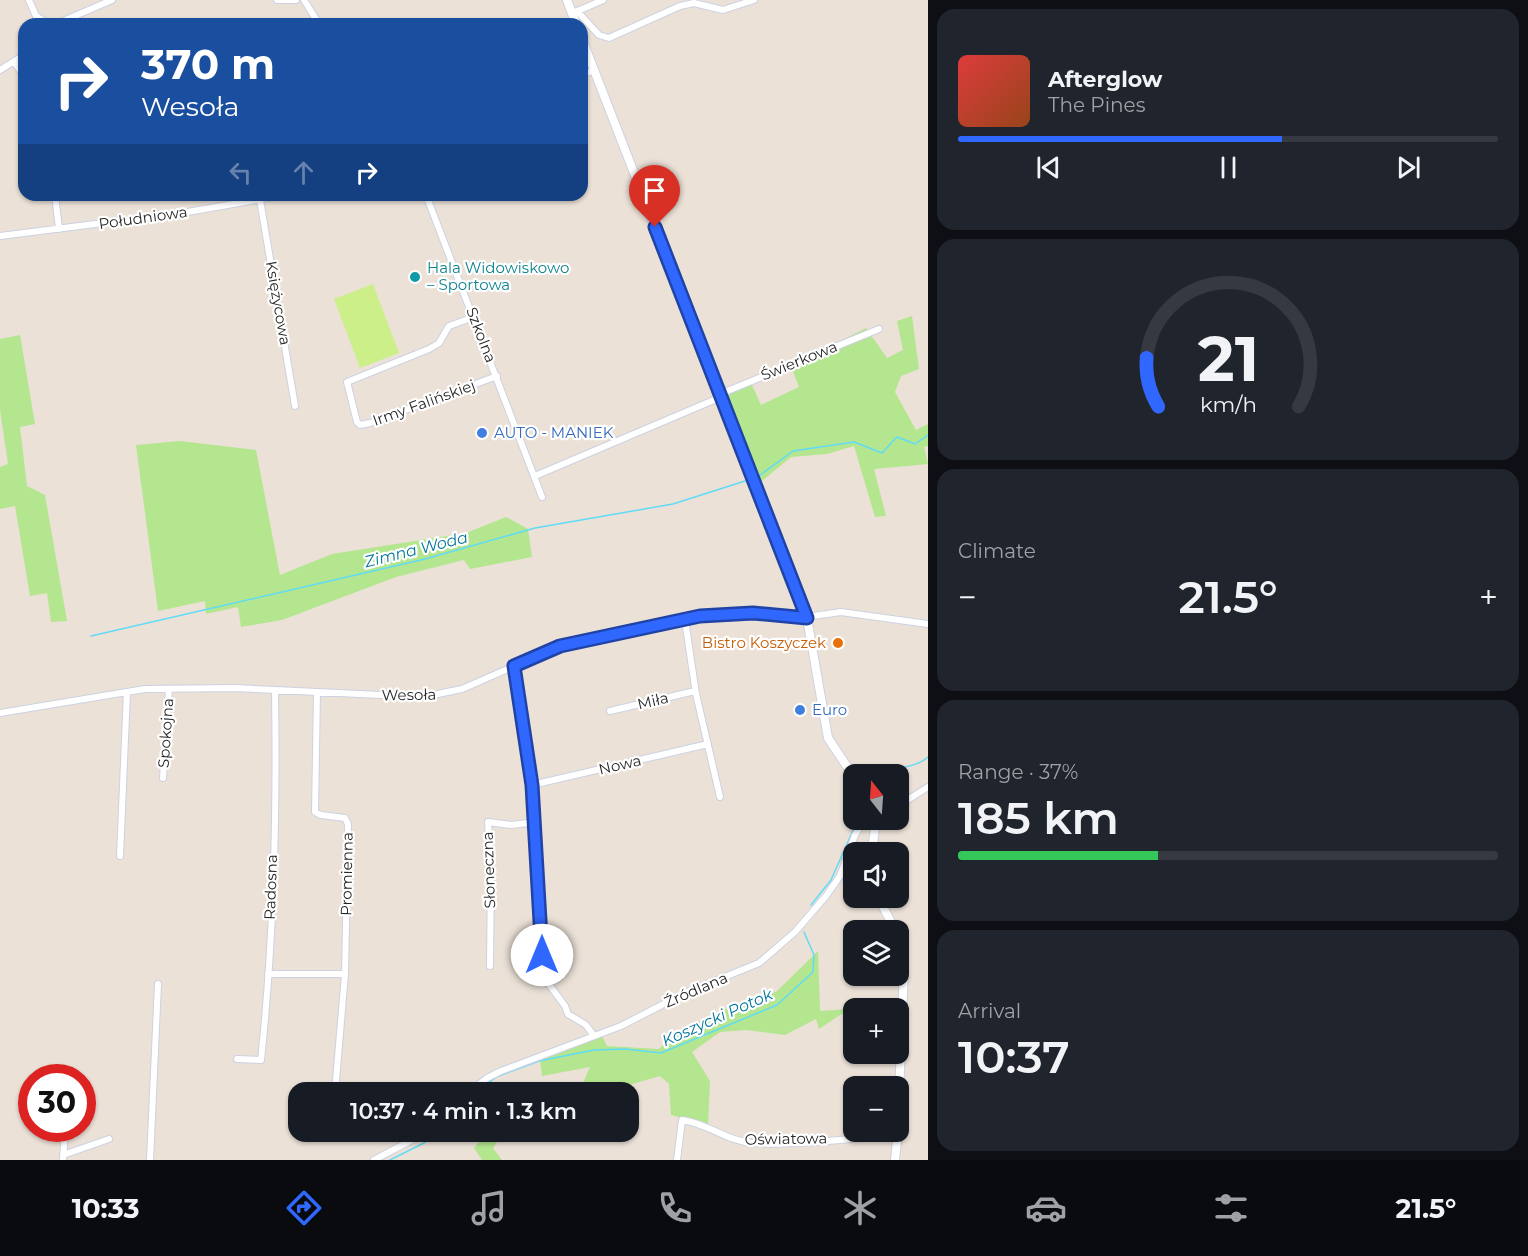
<!DOCTYPE html>
<html lang="en">
<head>
<meta charset="utf-8">
<style>
  body { margin:0; font-family:Montserrat,sans-serif; background:#20242c; color:#f1f3f6; height:100vh; display:flex; flex-direction:column; font-size:22px; white-space:nowrap }
  * { box-sizing:border-box; margin:0 }
  p { font-size:20px; color:#9ea1a6 }
  .icon { flex:none; width:33px; height:33px; fill:none; stroke:currentColor; stroke-width:2; stroke-linecap:round; stroke-linejoin:round }
  .map { position:relative; flex:1; overflow:hidden }
  .side { display:flex; flex-direction:column; gap:9px; padding:9px; background:#0d0f14; width:600px }
  .side>* { flex:none }
  .top-card { position:absolute; left:18px; top:18px; width:570px; height:183px; border-radius:18px; box-shadow:0 2px 4px #0004; background:#1a4fa0; color:#fff; overflow:hidden }
  .needle { width:39px; rotate:343deg }
  .tools { position:absolute; left:843px; top:764px; display:grid; gap:12px }
  .tools a { display:grid; place-items:center; width:66px; height:66px; border-radius:12px; background:#171b24; box-shadow:0 2px 4px #0004; font-size:30px }
  .speed { position:absolute; left:18px; top:1064px; display:flex; gap:12px; font-size:30px; font-weight:700; text-align:center }
  .speed>* { display:grid; place-content:center; width:78px; height:78px; border-radius:50%; background:#171b24; box-shadow:0 2px 4px #0004; line-height:1 }
  .speed .limit { border:9px solid #d22; background:#fff; color:#111 }
  .pin { position:absolute; display:grid; place-items:center; width:51px; height:51px; color:#fff; margin:-62px -26px; border-radius:50% 50% 50% 0; rotate:-45deg; box-shadow:0 0 6px #0007 }
  .pin .icon { rotate:45deg }
  .me { position:absolute; width:66px; margin:-33px; rotate:0deg; stroke-linejoin:round; filter:drop-shadow(0 0 4px #0008) }
  .turn { display:flex; align-items:center; gap:21px; height:126px; padding:0 24px; font-size:27px }
  .turn .icon { width:78px; height:78px; stroke-width:2.5 }
  .turn b { display:block; font-size:42px; line-height:51px }
  .lanes { display:flex; align-items:center; height:57px; padding:0 24px; background:#0003; justify-content:center; gap:30px; direction:ltr }
  .lanes .off { opacity:.35 }
  .big { font-size:45px; font-weight:600; line-height:1.1 }
  .side .card { flex:1; display:flex; flex-direction:column; justify-content:center; gap:9px; min-width:0; padding:0 21px; border-radius:18px; background:#20242c }
  .side .dial { align-items:center; gap:0 }
  .dial svg { height:156px; overflow:visible; fill:none; stroke:#363941; stroke-width:7; stroke-linecap:round; text-anchor:middle }
  .dial text { fill:#f1f3f6; stroke:none }
  .song { display:flex; align-items:center; gap:18px }
  .cover { width:72px; height:72px; border-radius:9px; background:linear-gradient(135deg,hsl(0 70% 55%),hsl(20 70% 35%)) }
  .played { height:6px; border-radius:3px; background:linear-gradient(90deg,#3067ff 60%,#363941 60%) }
  .keys { display:flex; justify-content:space-around; direction:ltr }
  .heat { display:flex; justify-content:space-between; align-items:center; font-size:33px; direction:ltr }
  .charge { height:9px; border-radius:4px; background:linear-gradient(90deg,#34c759 37%,#363941 0) }
  .trip { position:absolute; left:288px; top:1082px; width:351px; height:60px; border-radius:18px; background:#171b24; box-shadow:0 2px 4px #0004; font-weight:600; line-height:60px; text-align:center }
  .tabs { display:flex; height:96px; justify-content:space-around; align-items:center; background:#090b0e; color:#9ea1a6 }
  .tabs .icon { width:42px; height:42px }
  .tabs .selected { color:#3067ff }
  .tabs b { font-size:27px; color:#f1f3f6 }
  main { display:flex; flex:1; min-height:0 }
  .map>svg:first-child { display:block }
  .green { fill:#b3e68e }
  .pitch { fill:#ccef89 }
  .lines { fill:none; stroke-linecap:round; stroke-linejoin:round }
  .stream { stroke:#61dbf6; stroke-width:1.5 }
  .street-casing { stroke:#ccd2e2; stroke-width:8 }
  .secondary-casing { stroke:#ccd2e2; stroke-width:10 }
  .street { stroke:#fff; stroke-width:6 }
  .secondary { stroke:#fff; stroke-width:8 }
  .route-casing { stroke:#1f43a6; stroke-width:15 }
  .route { stroke:#3067ff; stroke-width:10 }
  .culture-dot { fill:#0f9aa8; stroke:#fff; stroke-width:2 }
  .shop-dot { fill:#3f7fe0; stroke:#fff; stroke-width:2 }
  .food-dot { fill:#e8710a; stroke:#fff; stroke-width:2 }
  .labels { text-anchor:middle; stroke-width:4.5; stroke-linejoin:round; paint-order:stroke }
  .street-label { font-size:15px; fill:#272727; stroke:#fff }
  .culture-label { font-size:15px; fill:#0d838f; stroke:#fff; text-anchor:start }
  .shop-label { font-size:15px; fill:#366cbe; stroke:#fff; text-anchor:start }
  .food-label { font-size:15px; fill:#c56008; stroke:#fff; text-anchor:end }
  .water-label { font-size:16px; font-style:italic; fill:#04759d; stroke:#fff }
</style>
</head>
<body>
<main>
<div class="map">
<svg width="928" height="1160" viewBox="0 0 928 1160">
  <rect width="100%" height="100%" fill="#ebe1d7"/>
  <path class="green" d="M912,316L919,369L901,376L895,392L916,430L928,424V446L924,447L928,464L874,469L886,516L875,517L854,446L827,454L791,457L762,481L756,474L727,395L751,383L761,405L799,387L791,366L866,328L887,358L903,350L897,321Z
    M20,335L35,424L20,427L27,486L45,495L67,621L51,622L47,593L30,596L15,506L0,509V467L8,464L0,410V339Z
    M180,441L256,450L280,575L332,554L466,533L506,517L528,529L532,557L470,569L464,560L396,577L282,620L241,627L238,607L206,614L205,601L158,611L136,445Z
    M818,951L820,1011L849,1009L819,1029L816,1019L785,1035L746,1030L720,1032L692,1052L710,1081L708,1125L671,1115L669,1084L660,1076L605,1092H579L590,1067L542,1076L540,1059L602,1036L607,1046L659,1049L673,1035L722,1010L755,1003L777,991Z
    M493,1131H504L493,1148L502,1160H482L474,1148L480,1141H488Z"/>
  <path class="pitch" d="M373,284L399,353L360,368L334,299Z"/>
  <g class="lines">
    <path class="stream" d="M759,476L793,451L854,442L882,453L897,437L915,444L928,435
      M91,636L425,559L535,528L673,504L745,481
      M887,774C900,765 916,768 928,757
      M811,905L831,880L858,819
      M477,1092L496,1077L539,1061L594,1050L625,1049L661,1053L777,1005L813,972L814,955L804,932
      M390,1160L424,1143L441,1131"/>
    <g class="street-casing">
      <path id="street" d="M29,0L36,16L49,24
        M277,0H296
        M304,0L319,24
        M577,11L599,35L609,38L680,6L694,3L723,10L754,0
        M573,13L603,0
        M56,24L112,0
        M15,63L24,76
        M0,70L24,55
        M582,75L594,70
        M55,195L59,229
        M426,195L542,497
        M260,200L295,406
        M0,236L182,213L284,195
        M474,317L449,326L439,343L429,349L347,382L357,422L360,425L370,423L497,376
        M720,394L879,329
        M535,476L721,397
        M685,620L696,694L720,797
        M514,666L532,785L542,915V975L565,1006L568,1014L586,1025L594,1036
        M317,693L315,812L321,815L345,818L348,824L345,974L335,1092
        M610,711L695,691
        M0,713L145,689L235,688L423,697L462,689L560,646L720,614L753,613L799,618L841,612L928,624
        M163,778L169,689
        M532,785L708,744
        M898,806L928,787
        M120,856L127,692
        M490,966L491,867L488,822L511,825L536,822
        M268,974H345
        M237,1059L261,1060C274,938 277,812 275,690
        M469,1092L487,1078L501,1071L621,1026L685,993L759,963L795,932L826,896L840,876L855,835L865,819
        M63,1155L109,1139
        M63,1160L65,1128
        M150,1160L158,984
        M374,1160L429,1131
        M677,1160L682,1120C707,1123 726,1141 753,1143C800,1146 850,1138 898,1135"/>
    </g>
    <g class="secondary-casing">
      <path id="secondary" d="M567,0L576,24
        M582,39L807,618L828,738L854,777
        M872,852L876,819
        M878,897L895,930
        M898,939L904,967L898,1122
        M895,1160L898,1131"/>
    </g>
    <use href="#street" class="street"/>
    <use href="#secondary" class="secondary"/>
  </g>
  <g class="lines">
    <g class="route-casing">
      <path id="route" d="M542,955L532,785L514,666L560,646L700,616L753,613L807,618L655,227"/>
    </g>
    <use href="#route" class="route"/>
  </g>
  <circle class="culture-dot" cx="415" cy="277" r="6"/>
  <g class="shop-dot">
    <circle cx="482" cy="433" r="6"/>
    <circle cx="800" cy="710" r="6"/>
  </g>
  <circle class="food-dot" cx="838" cy="643" r="6"/>
  <g class="labels">
    <g class="street-label">
      <text transform="translate(143 218) rotate(-8)" y="5">Południowa</text>
      <text transform="translate(278 303) rotate(80)" y="5">Księżycowa</text>
      <text transform="translate(481 335) rotate(69)" y="5">Szkolna</text>
      <text transform="translate(799 361) rotate(-22)" y="5">Świerkowa</text>
      <text transform="translate(424 403) rotate(-20)" y="5">Irmy Falińskiej</text>
      <text transform="translate(409 695) rotate(-1)" y="5">Wesoła</text>
      <text transform="translate(653 701) rotate(-13)" y="5">Miła</text>
      <text transform="translate(166 733) rotate(-86)" y="5">Spokojna</text>
      <text transform="translate(620 765) rotate(-13)" y="5">Nowa</text>
      <text transform="translate(489 870) rotate(-92)" y="5">Słoneczna</text>
      <text transform="translate(347 874) rotate(-89)" y="5">Promienna</text>
      <text transform="translate(271 887) rotate(-88)" y="5">Radosna</text>
      <text transform="translate(696 990) rotate(-23)" y="5">Źródlana</text>
      <text transform="translate(786 1139) rotate(-1)" y="5">Oświatowa</text>
    </g>
    <g class="culture-label">
      <text x="427" y="273">Hala Widowiskowo<tspan x="427" dy="17">– Sportowa</tspan></text>
    </g>
    <g class="shop-label">
      <text x="494" y="438">AUTO - MANIEK</text>
      <text x="812" y="715">Euro</text>
    </g>
    <g class="food-label">
      <text x="826" y="648">Bistro Koszyczek</text>
    </g>
    <g class="water-label">
      <text transform="translate(416 549) rotate(-14)" y="6">Zimna Woda</text>
      <text transform="translate(717 1017) rotate(-24)" y="6">Koszycki Potok</text>
    </g>
  </g>
</svg>
<div class="tools">
<a><svg class="needle" viewBox="-14 -14 28 28"><path d="M0-13l5 13h-10z" fill="#e53935"/><path d="M0 13l5-13h-10z" fill="#9ea1a6"/></svg></a>
<a><svg class="icon" aria-label="sound" viewBox="0 0 24 24"><path d="M4 9h4l5-4v14l-5-4H4zM17 9q2 3 0 6"/></svg></a>
<a><svg class="icon" aria-label="layers" viewBox="0 0 24 24"><path d="M12 4l9 5-9 5-9-5zM3 14l9 5 9-5"/></svg></a>
<a>+</a>
<a>−</a>
</div>
<div class="speed"><div class="limit">30</div></div>
<div class="pin" style="left:655px;top:227px;background:#d93025"><svg class="icon" aria-label="arrive" viewBox="0 0 24 24"><path d="M6 21V4h12l-3 4 3 4H6"/></svg></div>
<svg class="me" style="left:542px;top:955px" viewBox="-20 -20 40 40"><circle r="19" fill="#fff"/><path d="M0-13L10 11 0 6-10 11z" fill="#3067ff"/></svg>
<div class="trip">10:37 · 4 min · 1.3 km</div>
<div class="top-card">
<div class="turn"><svg class="icon" aria-label="right" viewBox="0 0 24 24"><path d="M7 20v-9h11M14 6l5 5-5 5"/></svg><div><b>370 m</b>Wesoła</div></div>
<div class="lanes"><svg class="icon off" aria-label="left" viewBox="0 0 24 24"><path d="M17 20v-9H6M10 6l-5 5 5 5"/></svg><svg class="icon off" aria-label="ahead" viewBox="0 0 24 24"><path d="M12 20V5M6 11l6-6 6 6"/></svg><svg class="icon" aria-label="right" viewBox="0 0 24 24"><path d="M7 20v-9h11M14 6l5 5-5 5"/></svg></div>
</div>
</div>
<section class="side">
<div class="card">
<div class="song"><i class="cover"></i><div><b>Afterglow</b><p>The Pines</p></div></div>
<div class="played"></div>
<div class="keys"><svg class="icon" aria-label="previous" viewBox="0 0 24 24"><path d="M18 5L8 12l10 7zM5 5v14"/></svg><svg class="icon" aria-label="pause" viewBox="0 0 24 24"><path d="M8 5v14M16 5v14"/></svg><svg class="icon" aria-label="next" viewBox="0 0 24 24"><path d="M6 5l10 7-10 7zM19 5v14"/></svg></div>
</div>
<div class="card dial"><svg viewBox="0 0 100 80">
<path d="M14 69A42 42 0 1 1 86 69"/>
<path d="M14 69A42 42 0 0 1 8 44" stroke="#3067ff"/>
<text x="50" y="56" font-size="32" font-weight="700">21</text>
<text x="50" y="72" font-size="11">km/h</text>
</svg></div>
<div class="card"><p>Climate</p>
<div class="heat"><a>−</a><b class="big">21.5°</b><a>+</a></div>
</div>
<div class="card"><p>Range · 37%</p><b class="big">185 km</b><div class="charge"></div></div>
<div class="card"><p>Arrival</p><b class="big">10:37</b></div>
</section>
</main>
<nav class="tabs">
<b>10:33</b>
<svg class="icon selected" aria-label="directions" viewBox="0 0 24 24"><path d="M12 3l9 9-9 9-9-9zM9 14v-3h6M13 9l2 2-2 2"/></svg>
<svg class="icon" aria-label="music" viewBox="0 0 24 24"><path d="M9 18V5l10-2v13"/><circle cx="6" cy="18" r="3"/><circle cx="16" cy="16" r="3"/></svg>
<svg class="icon" aria-label="phone" viewBox="0 0 24 24"><path d="M5 4h4l2 5-3 2q2 4 5 5l2-3 5 2v4C11 20 4 13 5 4z"/></svg>
<svg class="icon" aria-label="climate" viewBox="0 0 24 24"><path d="M12 3v18M4 7l16 10M4 17L20 7"/></svg>
<svg class="icon" aria-label="car" viewBox="0 0 24 24"><path d="M5 17H2v-5l4-1 3-4h7l3 4 3 1v5h-3M9 17h6M6 11h13"/><circle cx="7" cy="17" r="2"/><circle cx="17" cy="17" r="2"/></svg>
<svg class="icon" aria-label="filters" viewBox="0 0 24 24"><path d="M4 7h16M4 17h16"/><circle cx="9" cy="7" r="2"/><circle cx="15" cy="17" r="2"/></svg>
<b>21.5°</b>
</nav>
</body>
</html>
